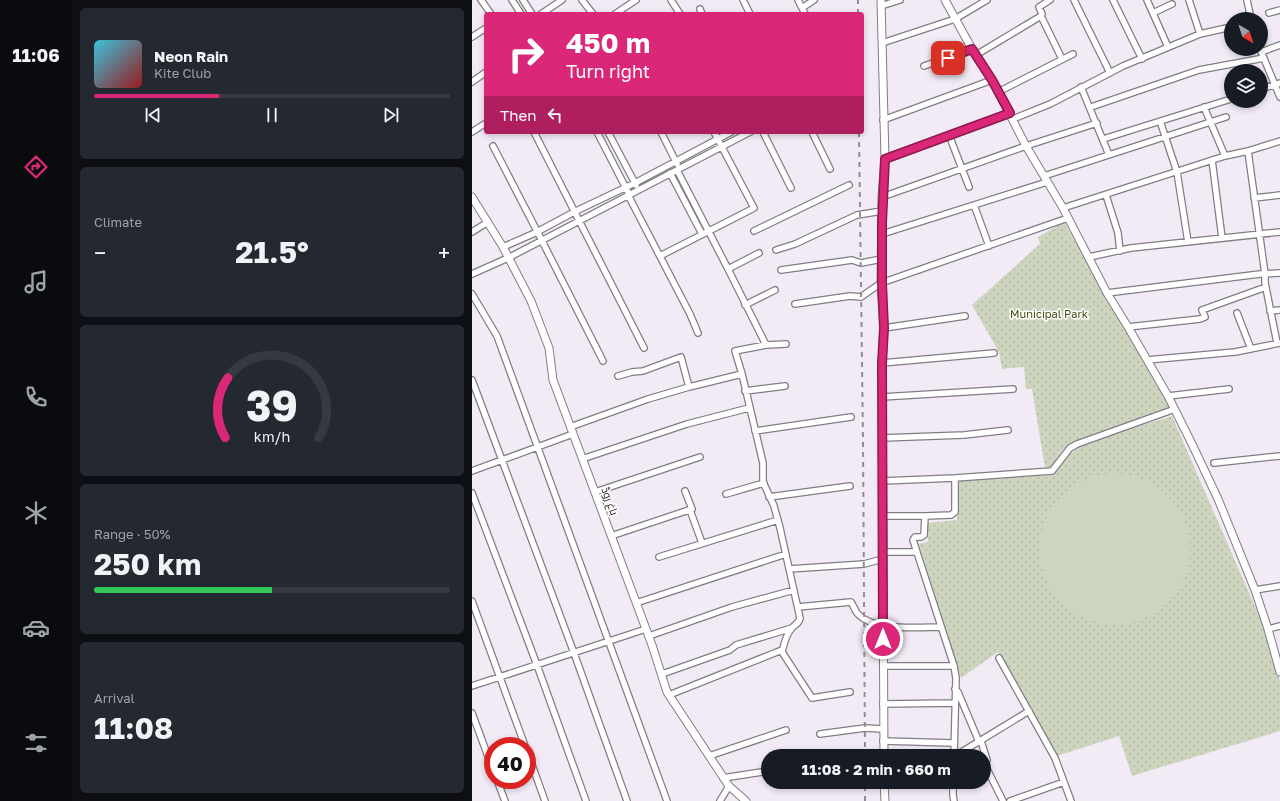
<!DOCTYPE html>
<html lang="en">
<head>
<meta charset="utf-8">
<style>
  body { margin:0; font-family:"Golos Text",Cairo,sans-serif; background:#242831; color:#f1f3f6; height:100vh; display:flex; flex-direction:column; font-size:15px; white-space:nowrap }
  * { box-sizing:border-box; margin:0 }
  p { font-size:13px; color:#9ea1a6 }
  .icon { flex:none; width:22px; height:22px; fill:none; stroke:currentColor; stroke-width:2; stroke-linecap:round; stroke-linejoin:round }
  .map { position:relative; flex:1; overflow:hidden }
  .side { display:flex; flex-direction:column; gap:8px; padding:8px; background:#0d0f14; width:400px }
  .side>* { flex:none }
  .top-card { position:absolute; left:12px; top:12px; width:380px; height:122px; border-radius:4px; box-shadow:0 2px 6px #0003; background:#db2777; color:#fff; overflow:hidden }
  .needle { width:26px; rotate:141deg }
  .tools { position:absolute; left:752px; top:12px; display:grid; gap:8px }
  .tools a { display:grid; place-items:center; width:44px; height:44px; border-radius:50%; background:#171b24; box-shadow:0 2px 6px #0003; font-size:20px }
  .speed { position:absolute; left:12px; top:737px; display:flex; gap:8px; font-size:20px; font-weight:700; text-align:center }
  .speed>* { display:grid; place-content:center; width:52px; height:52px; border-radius:50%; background:#171b24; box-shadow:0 2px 6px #0003; line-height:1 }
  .speed .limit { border:6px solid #d22; background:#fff; color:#111 }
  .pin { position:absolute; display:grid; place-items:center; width:34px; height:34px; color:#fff; margin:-17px; border-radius:8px; box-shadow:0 2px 6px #0006 }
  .me { position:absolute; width:44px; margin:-22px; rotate:0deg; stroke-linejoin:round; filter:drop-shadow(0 0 3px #0008) }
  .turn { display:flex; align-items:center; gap:14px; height:84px; padding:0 16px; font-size:18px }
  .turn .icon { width:52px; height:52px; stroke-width:2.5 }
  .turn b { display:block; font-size:28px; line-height:34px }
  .then { display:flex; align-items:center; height:38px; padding:0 16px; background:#0003; gap:8px; font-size:15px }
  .big { font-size:30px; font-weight:700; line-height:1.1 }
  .side .card { flex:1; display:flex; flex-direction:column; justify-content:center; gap:6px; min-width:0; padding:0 14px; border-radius:6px; background:#242831 }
  .side .dial { align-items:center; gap:0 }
  .dial svg { height:104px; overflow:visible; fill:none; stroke:#363941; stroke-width:7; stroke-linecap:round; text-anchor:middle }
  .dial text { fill:#f1f3f6; stroke:none }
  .song { display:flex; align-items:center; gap:12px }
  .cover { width:48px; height:48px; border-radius:6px; background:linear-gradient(135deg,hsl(190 70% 55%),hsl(0 70% 35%)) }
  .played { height:4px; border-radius:2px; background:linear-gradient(90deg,#db2777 35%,#363941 35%) }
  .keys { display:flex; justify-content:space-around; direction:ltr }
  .heat { display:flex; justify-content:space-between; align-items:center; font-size:22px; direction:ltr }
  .charge { height:6px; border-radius:3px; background:linear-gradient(90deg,#34c759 50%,#363941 0) }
  .trip { position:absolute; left:289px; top:749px; width:230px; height:40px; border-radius:20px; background:#171b24; box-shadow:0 2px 6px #0003; font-weight:700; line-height:40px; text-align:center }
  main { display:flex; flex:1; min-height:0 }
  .dock { display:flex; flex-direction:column; width:72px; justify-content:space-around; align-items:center; background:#090b0e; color:#9ea1a6 }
  .dock .icon { width:28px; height:28px }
  .dock .selected { color:#db2777 }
  .dock b { font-size:18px; color:#f1f3f6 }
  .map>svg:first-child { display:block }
  .grass { fill:url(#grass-dots) }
  .pitch { fill:#ced5be }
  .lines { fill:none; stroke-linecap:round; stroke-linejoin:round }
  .minor-casing { stroke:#827c85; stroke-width:8 }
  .tertiary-casing { stroke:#827c85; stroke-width:9 }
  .minor { stroke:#fff; stroke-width:5.5 }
  .tertiary { stroke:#fff; stroke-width:7 }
  .rail { stroke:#918c94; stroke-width:2; stroke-dasharray:5 5; stroke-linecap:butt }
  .route-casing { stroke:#8e194d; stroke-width:10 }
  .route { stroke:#db2777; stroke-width:7 }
  .labels { text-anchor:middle; stroke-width:3; stroke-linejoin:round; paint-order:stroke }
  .park-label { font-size:11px; fill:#414f12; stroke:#fff }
  .street-label { font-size:11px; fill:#1c1a1e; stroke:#fff }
</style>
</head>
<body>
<main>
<nav class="dock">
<b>11:06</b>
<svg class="icon selected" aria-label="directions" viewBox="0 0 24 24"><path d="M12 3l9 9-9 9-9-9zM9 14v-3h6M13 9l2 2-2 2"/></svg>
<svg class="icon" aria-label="music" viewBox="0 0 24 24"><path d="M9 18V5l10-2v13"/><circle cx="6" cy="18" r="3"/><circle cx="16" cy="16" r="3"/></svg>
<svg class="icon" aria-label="phone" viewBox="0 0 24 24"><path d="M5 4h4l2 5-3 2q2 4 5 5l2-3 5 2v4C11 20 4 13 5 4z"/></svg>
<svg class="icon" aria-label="climate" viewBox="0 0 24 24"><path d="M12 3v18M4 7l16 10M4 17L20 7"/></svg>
<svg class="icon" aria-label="car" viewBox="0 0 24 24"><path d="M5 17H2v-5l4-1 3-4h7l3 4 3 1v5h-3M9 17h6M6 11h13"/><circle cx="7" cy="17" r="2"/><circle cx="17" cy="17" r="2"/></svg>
<svg class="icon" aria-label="filters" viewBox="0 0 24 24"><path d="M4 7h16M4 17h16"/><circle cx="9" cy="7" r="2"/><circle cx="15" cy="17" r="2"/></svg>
</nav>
<section class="side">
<div class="card">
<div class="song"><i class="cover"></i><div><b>Neon Rain</b><p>Kite Club</p></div></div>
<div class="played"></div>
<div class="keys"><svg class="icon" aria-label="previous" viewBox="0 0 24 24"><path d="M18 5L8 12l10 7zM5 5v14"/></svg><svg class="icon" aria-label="pause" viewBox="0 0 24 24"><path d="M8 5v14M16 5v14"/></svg><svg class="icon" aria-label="next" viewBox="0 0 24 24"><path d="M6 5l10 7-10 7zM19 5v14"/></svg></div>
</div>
<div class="card"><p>Climate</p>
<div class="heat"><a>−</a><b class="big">21.5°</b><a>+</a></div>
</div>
<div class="card dial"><svg viewBox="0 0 100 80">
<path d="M14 69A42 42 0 1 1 86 69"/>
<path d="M14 69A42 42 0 0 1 16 23" stroke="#db2777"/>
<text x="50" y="56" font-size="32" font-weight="700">39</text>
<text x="50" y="72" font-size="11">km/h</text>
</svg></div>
<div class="card"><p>Range · 50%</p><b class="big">250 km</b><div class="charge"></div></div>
<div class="card"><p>Arrival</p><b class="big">11:08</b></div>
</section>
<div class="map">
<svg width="808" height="801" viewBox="0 0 808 801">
  <defs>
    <pattern id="grass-dots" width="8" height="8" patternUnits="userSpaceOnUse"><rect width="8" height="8" fill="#ced5be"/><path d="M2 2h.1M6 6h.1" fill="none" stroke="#b0b6a3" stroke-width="1.8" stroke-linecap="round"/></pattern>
  </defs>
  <rect width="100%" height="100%" fill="#f2ebf6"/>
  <path class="grass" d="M592,222L698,408L596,445C594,447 591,450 589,452C584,460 583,467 573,468L560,389H554L552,367L530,369L527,352L500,305L568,244L566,237Z
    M700,416L788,618L808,681V731L660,776L647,736L585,756L526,652L489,678L447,544L456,542L455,523L485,520V481L581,475C591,462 599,451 613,443Z"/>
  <path class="pitch" d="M568 549a75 75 0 1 1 150 0a75 75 0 1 1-150 0Z"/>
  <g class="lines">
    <g class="minor-casing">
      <path id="minor" d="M9,0L19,14
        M40,0L49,14
        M51,0L60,14
        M110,0L121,14
        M199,0L208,14
        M271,0L278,14
        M326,0L333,14
        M602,0L638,73
        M641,0L670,59
        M675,0L696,47
        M717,0L728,34
        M775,0L779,19
        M409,6L428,0
        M330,8L342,0
        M228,9L230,14
        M681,13L700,4
        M797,13L808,10
        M69,14L90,0
        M143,14L164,0
        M569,16L590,59
        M0,37L14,28
        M410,43L483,19L515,0
        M788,49L808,97
        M789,52L808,45
        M504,55L569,16L570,14L567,7L578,0
        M452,66L500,49
        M0,82L14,72
        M609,87L637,155
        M789,89L808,83
        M526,92L601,54
        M619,107L727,70L792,58
        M732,107L753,156
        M541,119L578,104L651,66L728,34L759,27
        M411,120L520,80
        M688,121L705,172L716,242
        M0,132L14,123
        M62,132L172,348
        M125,132L157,194
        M136,132L164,185
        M189,132L205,164
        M291,132L319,188
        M340,132L358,169
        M477,135L497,187
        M631,139L759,99
        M21,146L65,231L131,361
        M776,151L793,274V283L805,343
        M413,159L538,113
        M740,160L750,238
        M205,170L256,269L294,345
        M198,173L230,234
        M572,176L754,117
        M156,195L218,314L226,333
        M634,195L646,233L648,251
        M410,197L554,146L625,123
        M782,198L808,195
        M502,205L517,246
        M591,208L753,156L776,151L808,141
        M282,231L377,185
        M0,232L16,222
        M410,234L575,182
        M31,247L63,233L104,211L163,183L259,132
        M304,250L323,244L385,215L410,211
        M188,256L282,208L242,132
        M617,257L659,248L808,232
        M256,269L287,253
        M309,270L380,260L389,263L410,259
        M0,274L36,258L278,132
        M635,293L788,274L808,273
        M0,294L25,336L195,801
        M323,304L378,296L389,297L409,283L596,218
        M273,305L303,290
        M798,311L808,310
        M765,313L779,349
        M656,327L728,319L733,317L730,310L794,287
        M412,328L493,316
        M314,344L294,345L263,351L270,374L291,463V482L302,506L308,528L328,618C327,624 323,624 320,628C314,634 312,644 310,652L340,698L378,692
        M675,360L763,352L808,343
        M410,363L522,353
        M146,376L160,372L171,371L209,357L217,387
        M0,380L102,653L155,801
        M273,391L313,386
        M696,396L757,389
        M410,397L541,389
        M98,427L176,399L217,387L270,374
        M283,431L379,417
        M410,438L492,435L536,430
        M110,459L215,424L277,408
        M742,463L808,456
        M0,471L101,434
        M410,481L483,478L580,471L598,448L605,444L703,409
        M123,492L228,457
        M0,493L65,665L114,801
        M254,494L292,483
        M297,497L378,486
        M218,510L230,543
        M410,516H453
        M139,536L220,509L213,491
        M411,552H445
        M187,557L306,520
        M317,569L392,564L411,559
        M783,590L808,586
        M0,601L53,746
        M164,603L314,554
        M326,607L379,602C381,605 383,610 385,613C401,632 447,627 469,627
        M796,629L808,626
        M177,636L260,607L322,590
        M527,658L583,758L599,801
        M411,666H482
        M190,674L258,650L264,645L320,628
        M0,686L174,629
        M483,689L486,692L507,742
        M197,695L310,650
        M411,704L483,703
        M0,713L21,770
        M348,734L393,728L411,729
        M411,741L482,743
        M509,741L515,760L512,763L531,801
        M55,751L73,801
        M237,756L314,730
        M482,756L484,678L482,666L441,540L443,537H449L452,535L453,516L479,515L483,512V478
        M483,756L557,711
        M251,778L296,771
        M25,780L33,801
        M481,782V795L482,801
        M248,801L257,786
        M538,801L592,782"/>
    </g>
    <g class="tertiary-casing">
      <path id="tertiary" d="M409,0L413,159L410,197L409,283L412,328L410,363L412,756
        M473,0L500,49L520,80L554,146L591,208L635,293L656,327L696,396L720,444L746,499L783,590L796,629L808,672
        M0,197L31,247L59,301L77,348L81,380L180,645L195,692L257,786L274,801
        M412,782L413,801"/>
    </g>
    <use href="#minor" class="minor"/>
    <use href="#tertiary" class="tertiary"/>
    <path class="rail" d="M386,14V0
      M387,132L391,440L393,756
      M393,801V782"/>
  </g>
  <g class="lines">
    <g class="route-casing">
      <path id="route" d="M411,639L410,364L412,328L410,283V223L413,159L538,113L520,80L500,49L476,58"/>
    </g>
    <use href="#route" class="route"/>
  </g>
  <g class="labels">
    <g class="park-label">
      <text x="577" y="318">Municipal Park</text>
    </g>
    <g class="street-label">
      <text transform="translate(138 501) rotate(70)" y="4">باغ روڈ</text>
    </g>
  </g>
</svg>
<div class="tools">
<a><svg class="needle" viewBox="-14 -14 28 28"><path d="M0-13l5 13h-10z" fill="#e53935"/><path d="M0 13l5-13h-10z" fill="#9ea1a6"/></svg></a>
<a><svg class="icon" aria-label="layers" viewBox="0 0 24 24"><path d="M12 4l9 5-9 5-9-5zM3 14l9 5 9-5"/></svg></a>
</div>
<div class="speed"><div class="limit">40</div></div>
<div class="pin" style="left:476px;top:58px;background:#d93025"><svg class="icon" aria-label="arrive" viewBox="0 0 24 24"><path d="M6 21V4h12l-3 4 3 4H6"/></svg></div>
<svg class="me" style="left:411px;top:639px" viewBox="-20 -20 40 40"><circle r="17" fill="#db2777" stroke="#fff" stroke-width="3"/><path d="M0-11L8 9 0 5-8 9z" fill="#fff"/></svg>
<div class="trip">11:08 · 2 min · 660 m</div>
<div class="top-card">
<div class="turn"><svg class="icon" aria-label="right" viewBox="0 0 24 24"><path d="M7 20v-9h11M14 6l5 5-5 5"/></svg><div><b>450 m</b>Turn right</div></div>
<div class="then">Then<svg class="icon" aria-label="left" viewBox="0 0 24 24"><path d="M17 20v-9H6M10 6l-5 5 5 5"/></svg></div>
</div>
</div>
</main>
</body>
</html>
